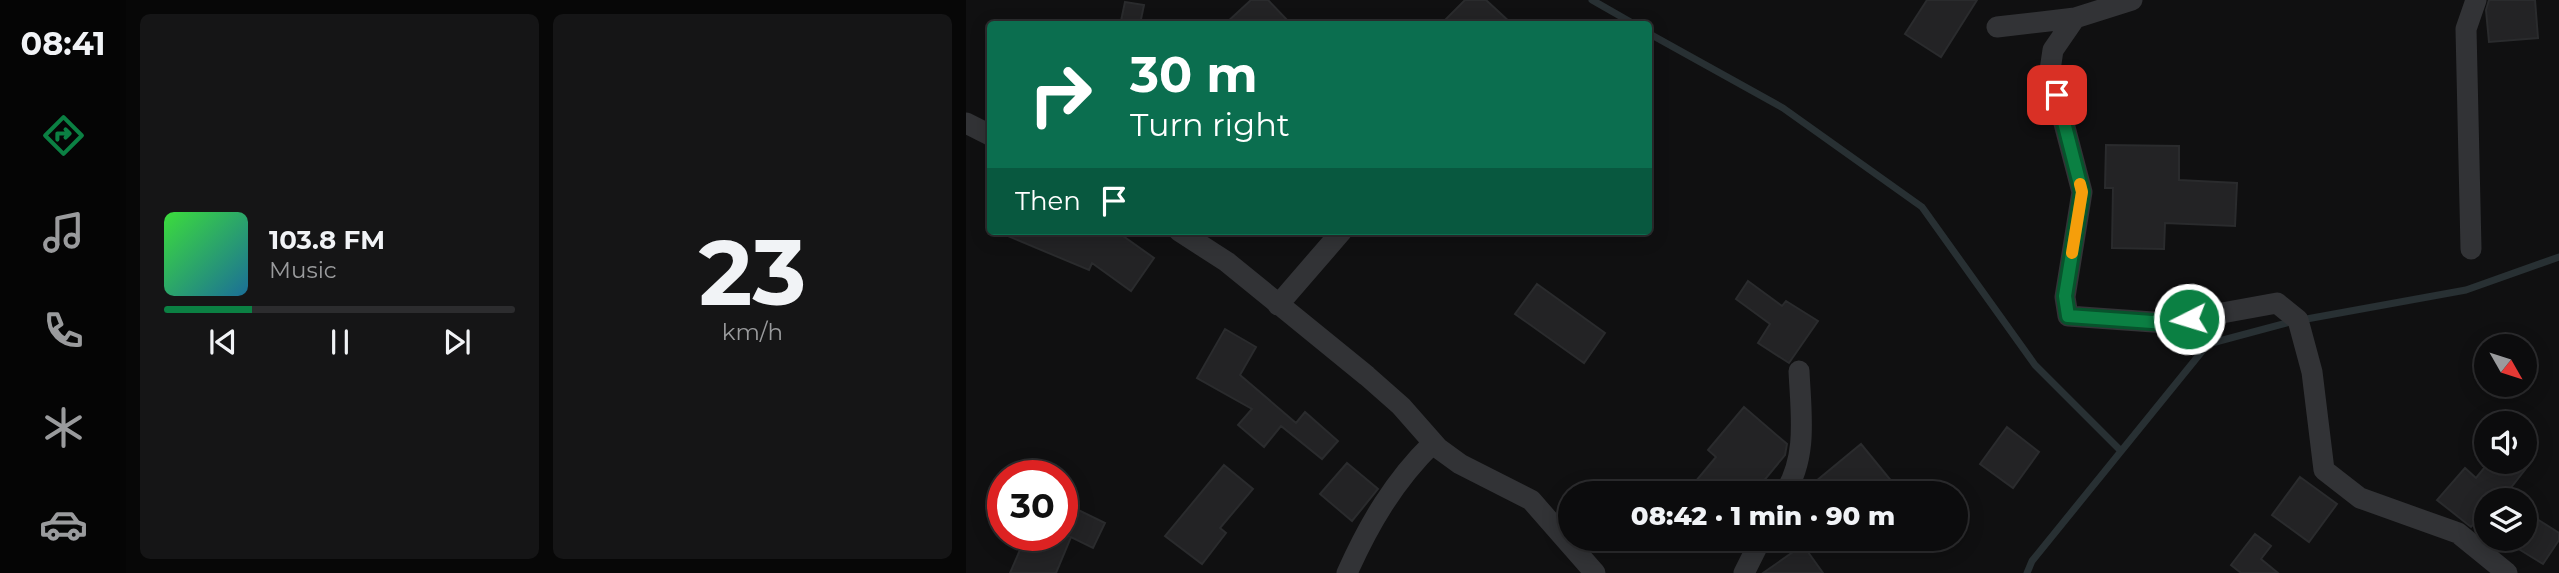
<!DOCTYPE html>
<html lang="en">
<head>
<meta charset="utf-8">
<style>
  body { margin:0; font-family:Montserrat,sans-serif; background:#151516; color:#f1f3f6; height:100vh; display:flex; flex-direction:column; font-size:26px; white-space:nowrap }
  * { box-sizing:border-box; margin:0 }
  p { font-size:23px; color:#9a9b9d }
  .icon { flex:none; width:38px; height:38px; fill:none; stroke:currentColor; stroke-width:2; stroke-linecap:round; stroke-linejoin:round }
  .map { position:relative; flex:1; overflow:hidden }
  .panel { display:flex; flex-direction:column; gap:14px; padding:14px; background:#070707; width:840px }
  .panel>* { flex:none }
  .top-card { position:absolute; left:21px; top:21px; width:665px; height:214px; border-radius:7px; box-shadow:0 4px 18px #0003,0 0 0 2px #2c2c2e; background:#0b6e4f; color:#fff; overflow:hidden }
  .needle { width:46px; rotate:129deg }
  .fabs { position:absolute; left:1508px; top:334px; display:grid; gap:14px }
  .fabs a { display:grid; place-items:center; width:63px; height:63px; border-radius:50%; background:#0c0c0d; box-shadow:0 4px 18px #0003,0 0 0 2px #2c2c2e; font-size:35px }
  .speed { position:absolute; left:21px; top:460px; display:flex; gap:14px; font-size:35px; font-weight:700; text-align:center }
  .speed>* { display:grid; place-content:center; width:91px; height:91px; border-radius:50%; background:#0c0c0d; box-shadow:0 4px 18px #0003,0 0 0 2px #2c2c2e; line-height:1 }
  .speed .limit { border:10px solid #d22; background:#fff; color:#111 }
  .pin { position:absolute; display:grid; place-items:center; width:60px; height:60px; color:#fff; margin:-30px; border-radius:14px; box-shadow:0 4px 10px #0006 }
  .me { position:absolute; width:77px; margin:-38px; rotate:265deg; stroke-linejoin:round; filter:drop-shadow(0 0 5px #0008) }
  .turn { display:flex; align-items:center; gap:24px; height:147px; padding:0 28px; font-size:32px }
  .turn .icon { width:91px; height:91px; stroke-width:2.5 }
  .turn b { display:block; font-size:49px; line-height:60px }
  .then { display:flex; align-items:center; height:66px; padding:0 28px; background:#0003; gap:14px; font-size:26px }
  .panel .tile { flex:1; display:flex; flex-direction:column; justify-content:center; gap:10px; min-width:0; padding:0 24px; border-radius:10px; background:#151516 }
  .panel .dial { align-items:center; gap:0 }
  .dial b { font-size:91px; line-height:1 }
  .song { display:flex; align-items:center; gap:21px }
  .cover { width:84px; height:84px; border-radius:10px; background:linear-gradient(135deg,hsl(120 70% 55%),hsl(200 70% 35%)) }
  .played { height:7px; border-radius:4px; background:linear-gradient(90deg,#0b8043 25%,#2c2c2e 25%) }
  .keys { display:flex; justify-content:space-around; direction:ltr }
  .panel .tiles { flex:1; display:grid; gap:14px; grid-template-columns:repeat(2,1fr) }
  .trip { position:absolute; left:592px; top:481px; width:410px; height:70px; border-radius:35px; background:#0c0c0d; box-shadow:0 4px 18px #0003,0 0 0 2px #2c2c2e; font-weight:800; line-height:70px; text-align:center }
  main { display:flex; flex:1; min-height:0 }
  .tab-bar { display:flex; flex-direction:column; width:126px; justify-content:space-around; align-items:center; background:#050505; color:#9a9b9d }
  .tab-bar .icon { width:49px; height:49px }
  .tab-bar .active { color:#0b8043 }
  .tab-bar b { font-size:32px; color:#f1f3f6 }
  .map>svg:first-child { display:block }
  .lines { fill:none; stroke-linecap:round; stroke-linejoin:round }
  .stream { stroke:#283033; stroke-width:7 }
  .building { fill:#232325; stroke:#2a2b2d; stroke-width:2 }
  .minor { stroke:#323336; stroke-width:21 }
  .route-casing { stroke:#07532c; stroke-width:18 }
  .route { stroke:#0b8043; stroke-width:12 }
  .slow { stroke:#f59e0b; stroke-width:12 }
</style>
</head>
<body>
<main>
<nav class="tab-bar">
<b>08:41</b>
<svg class="icon active" aria-label="directions" viewBox="0 0 24 24"><path d="M12 3l9 9-9 9-9-9zM9 14v-3h6M13 9l2 2-2 2"/></svg>
<svg class="icon" aria-label="music" viewBox="0 0 24 24"><path d="M9 18V5l10-2v13"/><circle cx="6" cy="18" r="3"/><circle cx="16" cy="16" r="3"/></svg>
<svg class="icon" aria-label="phone" viewBox="0 0 24 24"><path d="M5 4h4l2 5-3 2q2 4 5 5l2-3 5 2v4C11 20 4 13 5 4z"/></svg>
<svg class="icon" aria-label="climate" viewBox="0 0 24 24"><path d="M12 3v18M4 7l16 10M4 17L20 7"/></svg>
<svg class="icon" aria-label="car" viewBox="0 0 24 24"><path d="M5 17H2v-5l4-1 3-4h7l3 4 3 1v5h-3M9 17h6M6 11h13"/><circle cx="7" cy="17" r="2"/><circle cx="17" cy="17" r="2"/></svg>
</nav>
<section class="panel">
<div class="tiles">
<div class="tile">
<div class="song"><i class="cover"></i><div><b>103.8 FM</b><p>Music</p></div></div>
<div class="played"></div>
<div class="keys"><svg class="icon" aria-label="previous" viewBox="0 0 24 24"><path d="M18 5L8 12l10 7zM5 5v14"/></svg><svg class="icon" aria-label="pause" viewBox="0 0 24 24"><path d="M8 5v14M16 5v14"/></svg><svg class="icon" aria-label="next" viewBox="0 0 24 24"><path d="M6 5l10 7-10 7zM19 5v14"/></svg></div>
</div>
<div class="tile dial"><b>23</b><p>km/h</p></div>
</div>
</section>
<div class="map">
<svg width="1593" height="573" viewBox="0 0 1593 573">
  <rect width="100%" height="100%" fill="#101011"/>
  <g class="lines">
    <path class="stream" d="M626,0L668,24
      M682,33L817,108L956,207L1069,365L1155,451
      M1061,573L1066,561L1242,344L1324,322L1500,290L1593,257"/>
  </g>
  <path class="building" d="M285,0H302L325,24H259Z
    M499,0H520L546,24H475Z
    M961,0H1011L975,57L939,34Z
    M1523,0H1569L1572,38L1523,42L1520,10Z
    M159,2L178,5L174,24L155,21Z
    M1140,145L1213,146V180L1271,183L1269,226L1199,223L1198,249L1146,248L1147,188H1139Z
    M30,231H150L188,258L165,291L126,263L123,270Z
    M782,281L816,306L820,301L852,321L823,363L792,343L804,324L770,299Z
    M571,284L639,333L618,363L549,314Z
    M259,329L290,347L274,375L330,423L339,412L372,441L356,459L315,426L298,447L272,425L286,409L231,378Z
    M778,407L821,444L819,455L787,494H719L750,457L742,450Z
    M1041,427L1073,452L1047,488L1014,464Z
    M895,444L936,494H858L849,482Z
    M1523,462H1565L1543,490L1539,487L1528,500H1521V509L1505,527L1471,500L1499,468L1510,478Z
    M381,463L412,489L386,521L354,494Z
    M258,465L287,489L254,528L260,533L236,564L199,536Z
    M1334,477L1371,504L1343,542L1306,515Z
    M96,502L139,523L127,548L105,537L90,573H44L60,536H101L96,533Z
    M1571,519L1593,533V540L1577,564L1551,548Z
    M1289,534L1305,546L1295,559L1312,573H1275L1265,565Z
    M837,545L857,573H797Z"/>
  <g class="lines">
    <path class="minor" d="M1109,18L1087,50L1084,70L1116,192L1099,297L1102,316L1201,323L1311,303L1332,320L1346,372L1358,470L1394,498L1492,533L1541,573
      M1031,27L1109,18L1166,0
      M0,123L24,135
      M213,231L261,262L401,376L435,406L472,448L494,464L565,500L629,573
      M1505,249L1500,29L1510,0
      M312,305L376,231
      M818,494C842,457 835,414 833,371
      M381,573C403,524 428,481 467,443
      M778,573L795,539"/>
  </g>
  <g class="lines">
    <g class="route-casing">
      <path id="route" d="M1091,95L1116,192L1099,296L1102,316L1200,323L1223,319"/>
    </g>
    <use href="#route" class="route"/>
    <path class="slow" d="M1106,253L1116,192L1114,184"/>
  </g>
</svg>
<div class="fabs">
<a><svg class="needle" viewBox="-14 -14 28 28"><path d="M0-13l5 13h-10z" fill="#e53935"/><path d="M0 13l5-13h-10z" fill="#9a9b9d"/></svg></a>
<a><svg class="icon" aria-label="sound" viewBox="0 0 24 24"><path d="M4 9h4l5-4v14l-5-4H4zM17 9q2 3 0 6"/></svg></a>
<a><svg class="icon" aria-label="layers" viewBox="0 0 24 24"><path d="M12 4l9 5-9 5-9-5zM3 14l9 5 9-5"/></svg></a>
</div>
<div class="speed"><div class="limit">30</div></div>
<div class="pin" style="left:1091px;top:95px;background:#d93025"><svg class="icon" aria-label="arrive" viewBox="0 0 24 24"><path d="M6 21V4h12l-3 4 3 4H6"/></svg></div>
<svg class="me" style="left:1223px;top:319px" viewBox="-20 -20 40 40"><circle r="17" fill="#0b8043" stroke="#fff" stroke-width="3"/><path d="M0-11L8 9 0 5-8 9z" fill="#fff"/></svg>
<div class="trip">08:42 · 1 min · 90 m</div>
<div class="top-card">
<div class="turn"><svg class="icon" aria-label="right" viewBox="0 0 24 24"><path d="M7 20v-9h11M14 6l5 5-5 5"/></svg><div><b>30 m</b>Turn right</div></div>
<div class="then">Then<svg class="icon" aria-label="arrive" viewBox="0 0 24 24"><path d="M6 21V4h12l-3 4 3 4H6"/></svg></div>
</div>
</div>
</main>
</body>
</html>
